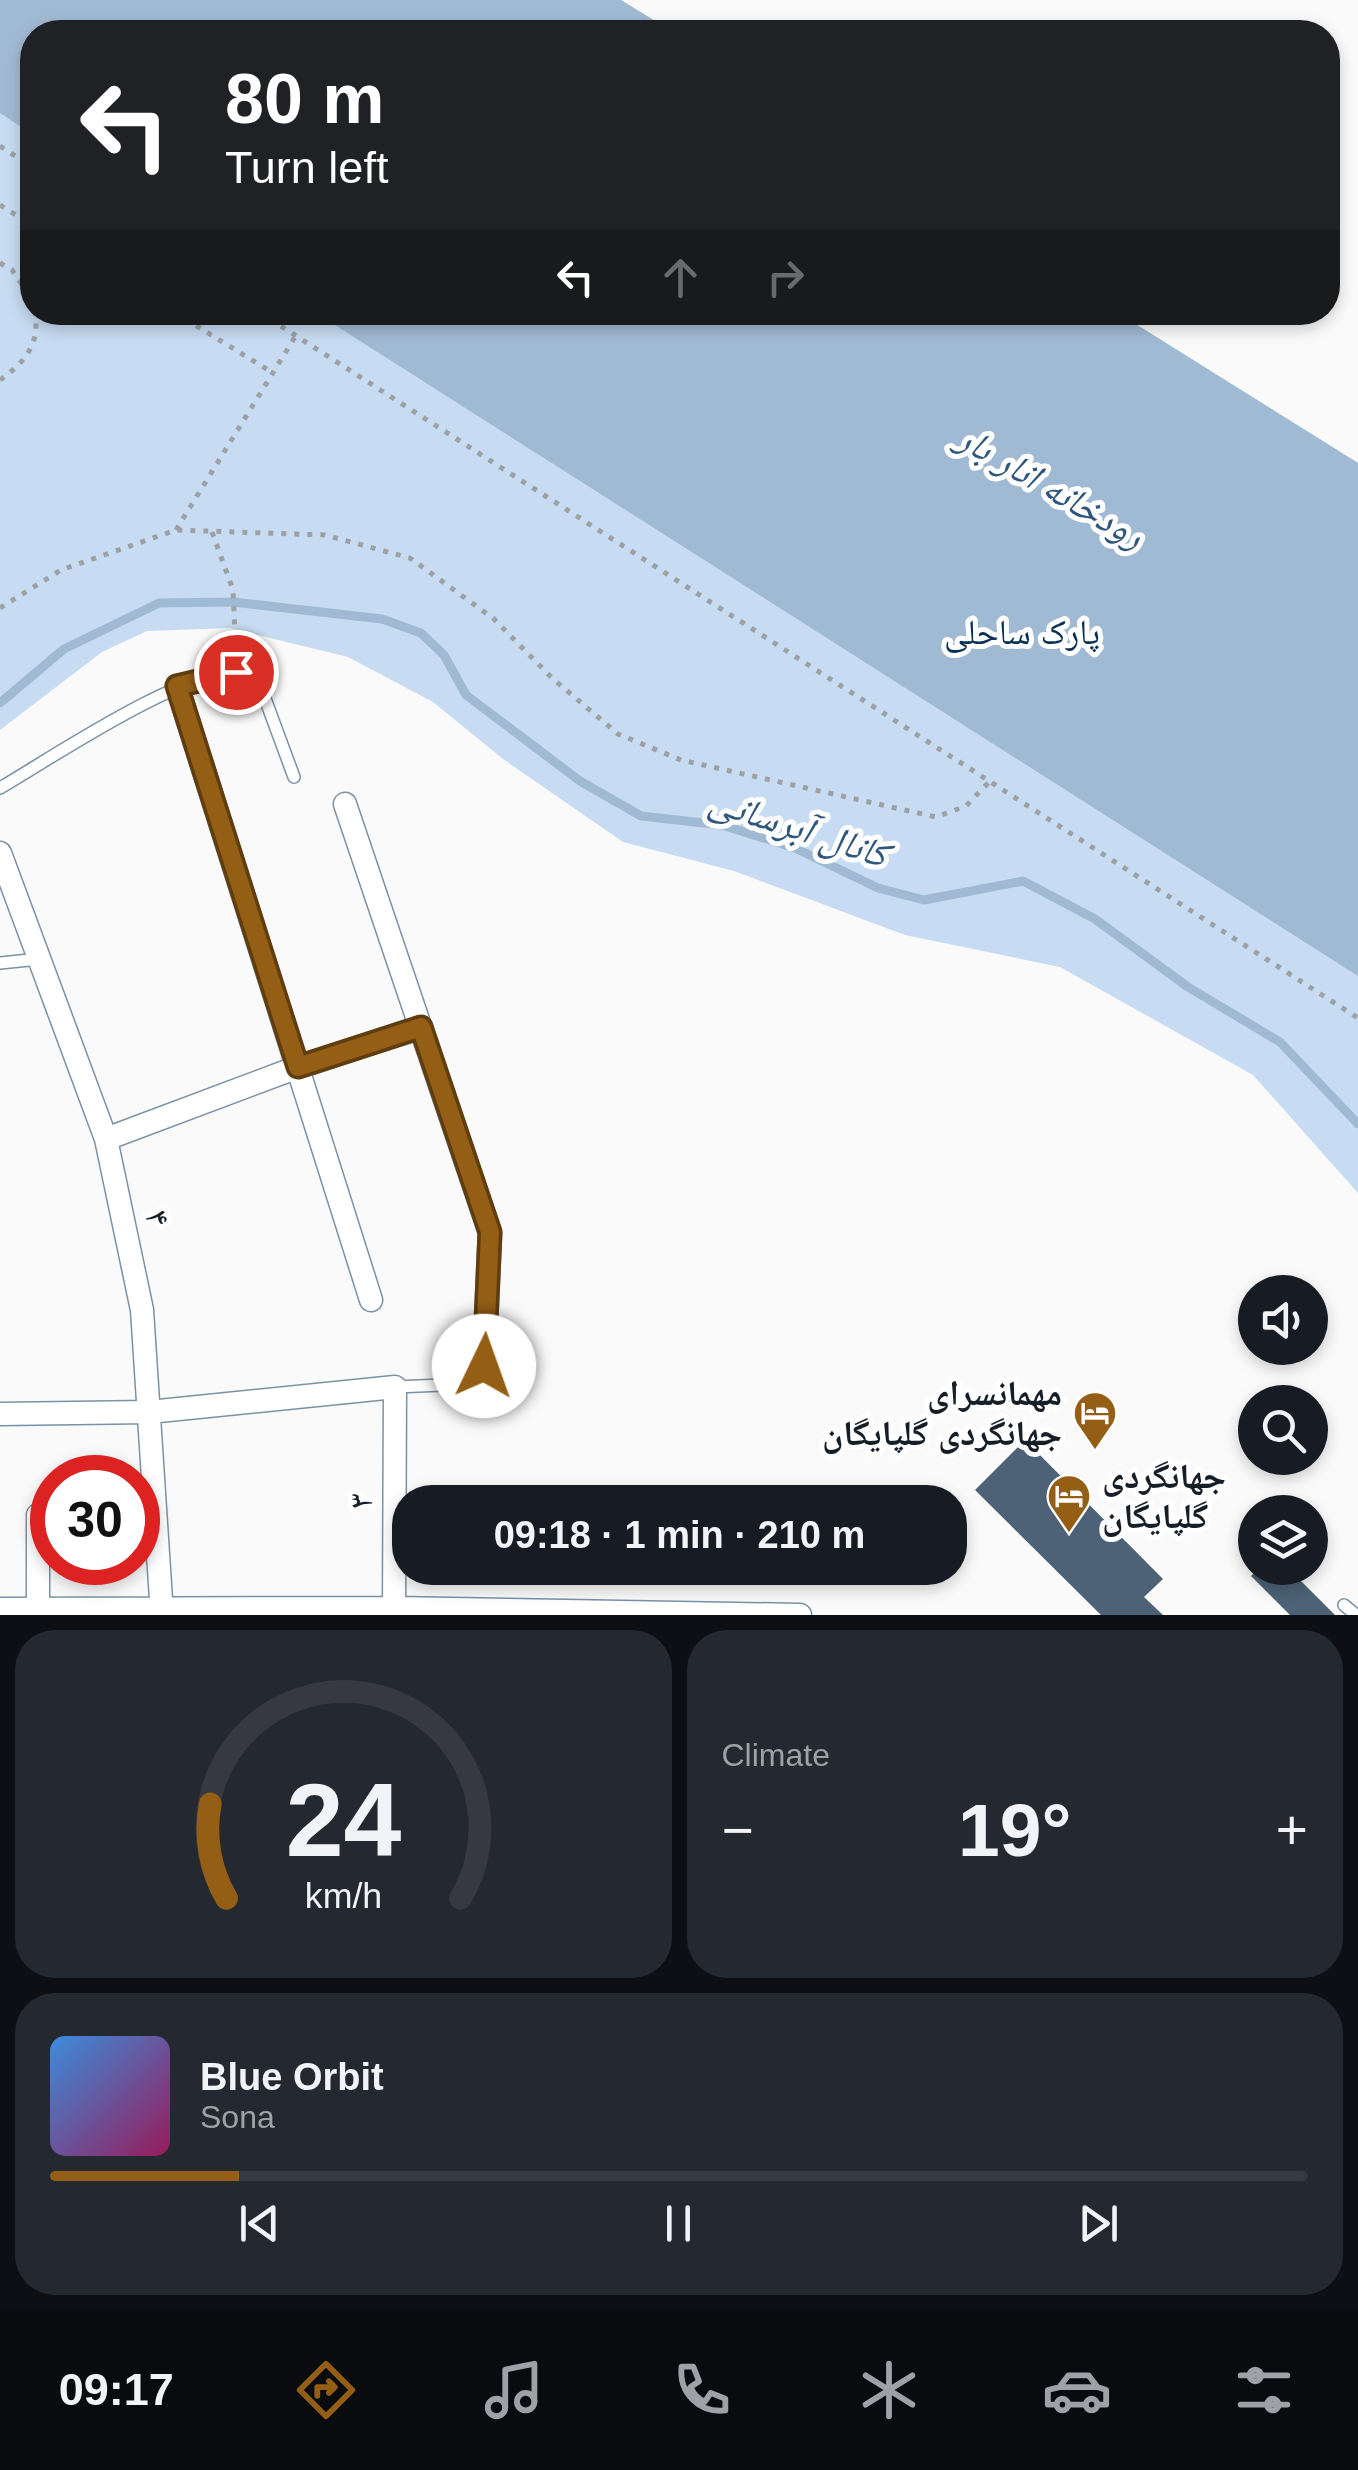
<!DOCTYPE html>
<html lang="en">
<head>
<meta charset="utf-8">
<style>
  body { margin:0; font-family:Helvetica,"Noto Naskh Arabic",sans-serif; background:#242831; color:#f1f3f6; height:100vh; display:flex; flex-direction:column; font-size:38px; white-space:nowrap }
  * { box-sizing:border-box; margin:0 }
  p { font-size:32px; color:#9ea1a6 }
  .icon { flex:none; width:55px; height:55px; fill:none; stroke:currentColor; stroke-width:2; stroke-linecap:round; stroke-linejoin:round }
  .map { position:relative; height:1615px; overflow:hidden }
  .panel { display:flex; flex-direction:column; gap:15px; padding:15px; background:#0d0f14; flex:1 }
  .panel>* { flex:none }
  .hud { position:absolute; left:20px; top:20px; width:1320px; height:305px; border-radius:40px; box-shadow:0 5px 15px #0003; background:#202124; color:#fff; overflow:hidden }
  .buttons { position:absolute; left:1238px; top:1275px; display:grid; gap:20px }
  .buttons a { display:grid; place-items:center; width:90px; height:90px; border-radius:50%; background:#171b24; box-shadow:0 5px 15px #0003; font-size:50px }
  .speed { position:absolute; left:30px; top:1455px; display:flex; gap:20px; font-size:50px; font-weight:700; text-align:center }
  .speed>* { display:grid; place-content:center; width:130px; height:130px; border-radius:50%; background:#171b24; box-shadow:0 5px 15px #0003; line-height:1 }
  .speed .limit { border:15px solid #d22; background:#fff; color:#111 }
  .pin { position:absolute; display:grid; place-items:center; width:85px; height:85px; color:#fff; margin:-42px; border:5px solid #fff; border-radius:50%; box-shadow:0 2px 10px #0007 }
  .me { position:absolute; width:110px; margin:-55px; rotate:3deg; stroke-linejoin:round; filter:drop-shadow(0 0 8px #0008) }
  .turn { display:flex; align-items:center; gap:35px; height:210px; padding:0 40px; font-size:45px }
  .turn .icon { width:130px; height:130px; stroke-width:2.5 }
  .turn b { display:block; font-size:70px; line-height:85px }
  .lanes { display:flex; align-items:center; height:95px; padding:0 40px; background:#0003; justify-content:center; gap:50px; direction:ltr }
  .lanes .off { opacity:.35 }
  .big { font-size:75px; font-weight:700; line-height:1.1 }
  .panel .tile { flex:1; display:flex; flex-direction:column; justify-content:center; gap:15px; min-width:0; padding:0 35px; border-radius:40px; background:#242831 }
  .panel .dial { align-items:center; gap:0 }
  .dial svg { height:260px; overflow:visible; fill:none; stroke:#363941; stroke-width:7; stroke-linecap:round; text-anchor:middle }
  .dial text { fill:#f1f3f6; stroke:none }
  .song { display:flex; align-items:center; gap:30px }
  .cover { width:120px; height:120px; border-radius:15px; background:linear-gradient(135deg,hsl(210 70% 55%),hsl(330 70% 35%)) }
  .played { height:10px; border-radius:5px; background:linear-gradient(90deg,#945e15 15%,#363941 15%) }
  .keys { display:flex; justify-content:space-around; direction:ltr }
  .heat { display:flex; justify-content:space-between; align-items:center; font-size:55px; direction:ltr }
  .panel .tiles { flex:1; display:grid; gap:15px; grid-template-columns:1fr 1fr }
  .tile:last-child { grid-column:span 2 }
  .trip { position:absolute; left:392px; top:1485px; width:575px; height:100px; border-radius:40px; background:#171b24; box-shadow:0 5px 15px #0003; font-weight:700; line-height:100px; text-align:center }
  .tab-bar { display:flex; height:160px; justify-content:space-around; align-items:center; background:#090b0e; color:#9ea1a6 }
  .tab-bar .icon { width:70px; height:70px }
  .tab-bar .on { color:#945e15 }
  .tab-bar b { font-size:45px; color:#f1f3f6 }
  .map>svg:first-child { display:block }
  .green { fill:#c7dcf2 }
  .water { fill:#a1bad3 }
  .lines { fill:none; stroke-linecap:round; stroke-linejoin:round }
  .stream { stroke:#a1bad3; stroke-width:9 }
  .building { fill:#4d6276 }
  .service-casing { stroke:#7b91a6; stroke-width:14 }
  .minor-casing { stroke:#7b91a6; stroke-width:25 }
  .path { stroke:#9da1a5; stroke-width:5; stroke-dasharray:5 8; stroke-linecap:butt }
  .service { stroke:#fff; stroke-width:11 }
  .minor { stroke:#fff; stroke-width:22 }
  .route-casing { stroke:#603d0e; stroke-width:25 }
  .route { stroke:#945e15; stroke-width:18 }
  .labels { text-anchor:middle; stroke-width:10; stroke-linejoin:round; paint-order:stroke }
  .park-label { font-size:35px; fill:#083153; stroke:#fff }
  .street-label { font-size:35px; fill:#161f28; stroke:#fff }
  .poi-label { font-size:35px; font-weight:bold; fill:#161f28; stroke:#fff; text-anchor:end }
  .water-label { font-size:38px; font-style:italic; fill:#2f567b; stroke:#fff }
</style>
</head>
<body>
<div class="map">
<svg width="1358" height="1615" viewBox="0 0 1358 1615">
  <rect width="100%" height="100%" fill="#fafafa"/>
  <path class="green" d="M0,0H621L673,32H32V312L1118,313L1358,463V1193L1253,1075L1060,967L905,935L734,871L623,842L503,759L433,702L348,657L230,628L147,631L102,652L0,730Z"/>
  <path class="water" d="M0,0H621L673,32H32V134L0,113Z
    M316,313H1118L1358,463V976Z"/>
  <g class="lines">
    <path class="stream" d="M0,703L64,649L159,603L233,602L382,619L421,633L444,655L466,695L580,781L641,816L722,825L795,848L878,888L924,900L1023,881L1095,919L1188,987L1280,1042L1358,1124"/>
  </g>
  <path class="building" d="M1025,1440L1163,1579L1144,1597L1163,1615H1101L975,1490Z
    M1259,1568H1288L1335,1615H1290L1251,1576Z"/>
  <g class="lines">
    <g class="service-casing">
      <path id="service" d="M0,788C50,759 189,665 241,673C250,674 254,679 260,685L294,777
        M0,963L39,959
        M395,1387L466,1384L477,1380
        M1344,1605L1356,1615"/>
    </g>
    <g class="minor-casing">
      <path id="minor" d="M177,686L371,1300
        M345,804L490,1233L484,1366L477,1380
        M0,853L106,1139L142,1310L162,1615
        M106,1139L298,1067L421,1027
        M0,1414L149,1412L395,1387L394,1615
        M0,1609L394,1608L800,1615
        M38,1615V1515"/>
    </g>
    <path class="path" d="M0,146L32,167
      M0,205L32,225
      M0,263L12,270L32,299
      M174,312L273,373
      M259,312L1358,1018
      M0,380C25,362 40,345 35,312
      M176,530L295,337
      M212,532L233,590L236,655
      M0,608L61,570L176,530L325,535L410,558L494,619L552,678L618,734L681,760L936,817L966,806L989,782"/>
    <use href="#service" class="service"/>
    <use href="#minor" class="minor"/>
  </g>
  <g class="lines">
    <g class="route-casing">
      <path id="route" d="M236,672L177,686L298,1067L421,1027L490,1232L484,1366"/>
    </g>
    <use href="#route" class="route"/>
  </g>
  <defs>
    <g id="hotel-pin" transform="scale(2.25)"><path d="M0 17L-7.5 6A9.5 9.5 0 1 1 7.5 6Z" fill="#945e15" stroke="#fff"/><path d="M-6-4.5h1.5V1H6V5H4.5V3h-9V5H-6ZM-4 0a1.8 1.8 0 1 1 3.6 0ZM.5 0V-2.5h3Q6-2.5 6 0Z" fill="#fff"/></g>
  </defs>
  <g fill-rule="evenodd">
    <use href="#hotel-pin" x="1095" y="1413"/>
    <use href="#hotel-pin" x="1069" y="1496"/>
  </g>
  <g class="labels">
    <g class="park-label">
      <text x="1022" y="644">پارک ساحلی</text>
    </g>
    <g class="street-label">
      <text transform="translate(158 1218) rotate(78)" y="12">۴</text>
      <text transform="translate(360 1501) rotate(-90)" y="12">۳</text>
    </g>
    <g class="poi-label">
      <text x="1062" y="1405">مهمانسرای<tspan x="1062" dy="40">جهانگردی گلپایگان</tspan></text>
      <text x="1102" y="1488" text-anchor="start">جهانگردی<tspan x="1102" dy="40">گلپایگان</tspan></text>
    </g>
    <g class="water-label">
      <text transform="translate(1051 486) rotate(30)" y="13">رودخانه انار بار</text>
      <text transform="translate(799 827) rotate(18)" y="13">کانال آبرسانی</text>
    </g>
  </g>
</svg>
<div class="buttons">
<a><svg class="icon" aria-label="sound" viewBox="0 0 24 24"><path d="M4 9h4l5-4v14l-5-4H4zM17 9q2 3 0 6"/></svg></a>
<a><svg class="icon" aria-label="search" viewBox="0 0 24 24"><circle cx="10" cy="10" r="6"/><path d="M15 15l6 6"/></svg></a>
<a><svg class="icon" aria-label="layers" viewBox="0 0 24 24"><path d="M12 4l9 5-9 5-9-5zM3 14l9 5 9-5"/></svg></a>
</div>
<div class="speed"><div class="limit">30</div></div>
<div class="pin" style="left:236px;top:672px;background:#d93025"><svg class="icon" aria-label="arrive" viewBox="0 0 24 24"><path d="M6 21V4h12l-3 4 3 4H6"/></svg></div>
<svg class="me" style="left:484px;top:1366px" viewBox="-20 -20 40 40"><circle r="19" fill="#fff"/><path d="M0-13L10 11 0 6-10 11z" fill="#945e15"/></svg>
<div class="trip">09:18 · 1 min · 210 m</div>
<div class="hud">
<div class="turn"><svg class="icon" aria-label="left" viewBox="0 0 24 24"><path d="M17 20v-9H6M10 6l-5 5 5 5"/></svg><div><b>80 m</b>Turn left</div></div>
<div class="lanes"><svg class="icon" aria-label="left" viewBox="0 0 24 24"><path d="M17 20v-9H6M10 6l-5 5 5 5"/></svg><svg class="icon off" aria-label="ahead" viewBox="0 0 24 24"><path d="M12 20V5M6 11l6-6 6 6"/></svg><svg class="icon off" aria-label="right" viewBox="0 0 24 24"><path d="M7 20v-9h11M14 6l5 5-5 5"/></svg></div>
</div>
</div>
<section class="panel">
<div class="tiles">
<div class="tile dial"><svg viewBox="0 0 100 80">
<path d="M14 69A42 42 0 1 1 86 69"/>
<path d="M14 69A42 42 0 0 1 9 40" stroke="#945e15"/>
<text x="50" y="56" font-size="32" font-weight="700">24</text>
<text x="50" y="72" font-size="11">km/h</text>
</svg></div>
<div class="tile"><p>Climate</p>
<div class="heat"><a>−</a><b class="big">19°</b><a>+</a></div>
</div>
<div class="tile">
<div class="song"><i class="cover"></i><div><b>Blue Orbit</b><p>Sona</p></div></div>
<div class="played"></div>
<div class="keys"><svg class="icon" aria-label="previous" viewBox="0 0 24 24"><path d="M18 5L8 12l10 7zM5 5v14"/></svg><svg class="icon" aria-label="pause" viewBox="0 0 24 24"><path d="M8 5v14M16 5v14"/></svg><svg class="icon" aria-label="next" viewBox="0 0 24 24"><path d="M6 5l10 7-10 7zM19 5v14"/></svg></div>
</div>
</div>
</section>
<nav class="tab-bar">
<b>09:17</b>
<svg class="icon on" aria-label="directions" viewBox="0 0 24 24"><path d="M12 3l9 9-9 9-9-9zM9 14v-3h6M13 9l2 2-2 2"/></svg>
<svg class="icon" aria-label="music" viewBox="0 0 24 24"><path d="M9 18V5l10-2v13"/><circle cx="6" cy="18" r="3"/><circle cx="16" cy="16" r="3"/></svg>
<svg class="icon" aria-label="phone" viewBox="0 0 24 24"><path d="M5 4h4l2 5-3 2q2 4 5 5l2-3 5 2v4C11 20 4 13 5 4z"/></svg>
<svg class="icon" aria-label="climate" viewBox="0 0 24 24"><path d="M12 3v18M4 7l16 10M4 17L20 7"/></svg>
<svg class="icon" aria-label="car" viewBox="0 0 24 24"><path d="M5 17H2v-5l4-1 3-4h7l3 4 3 1v5h-3M9 17h6M6 11h13"/><circle cx="7" cy="17" r="2"/><circle cx="17" cy="17" r="2"/></svg>
<svg class="icon" aria-label="filters" viewBox="0 0 24 24"><path d="M4 7h16M4 17h16"/><circle cx="9" cy="7" r="2"/><circle cx="15" cy="17" r="2"/></svg>
</nav>
</body>
</html>
